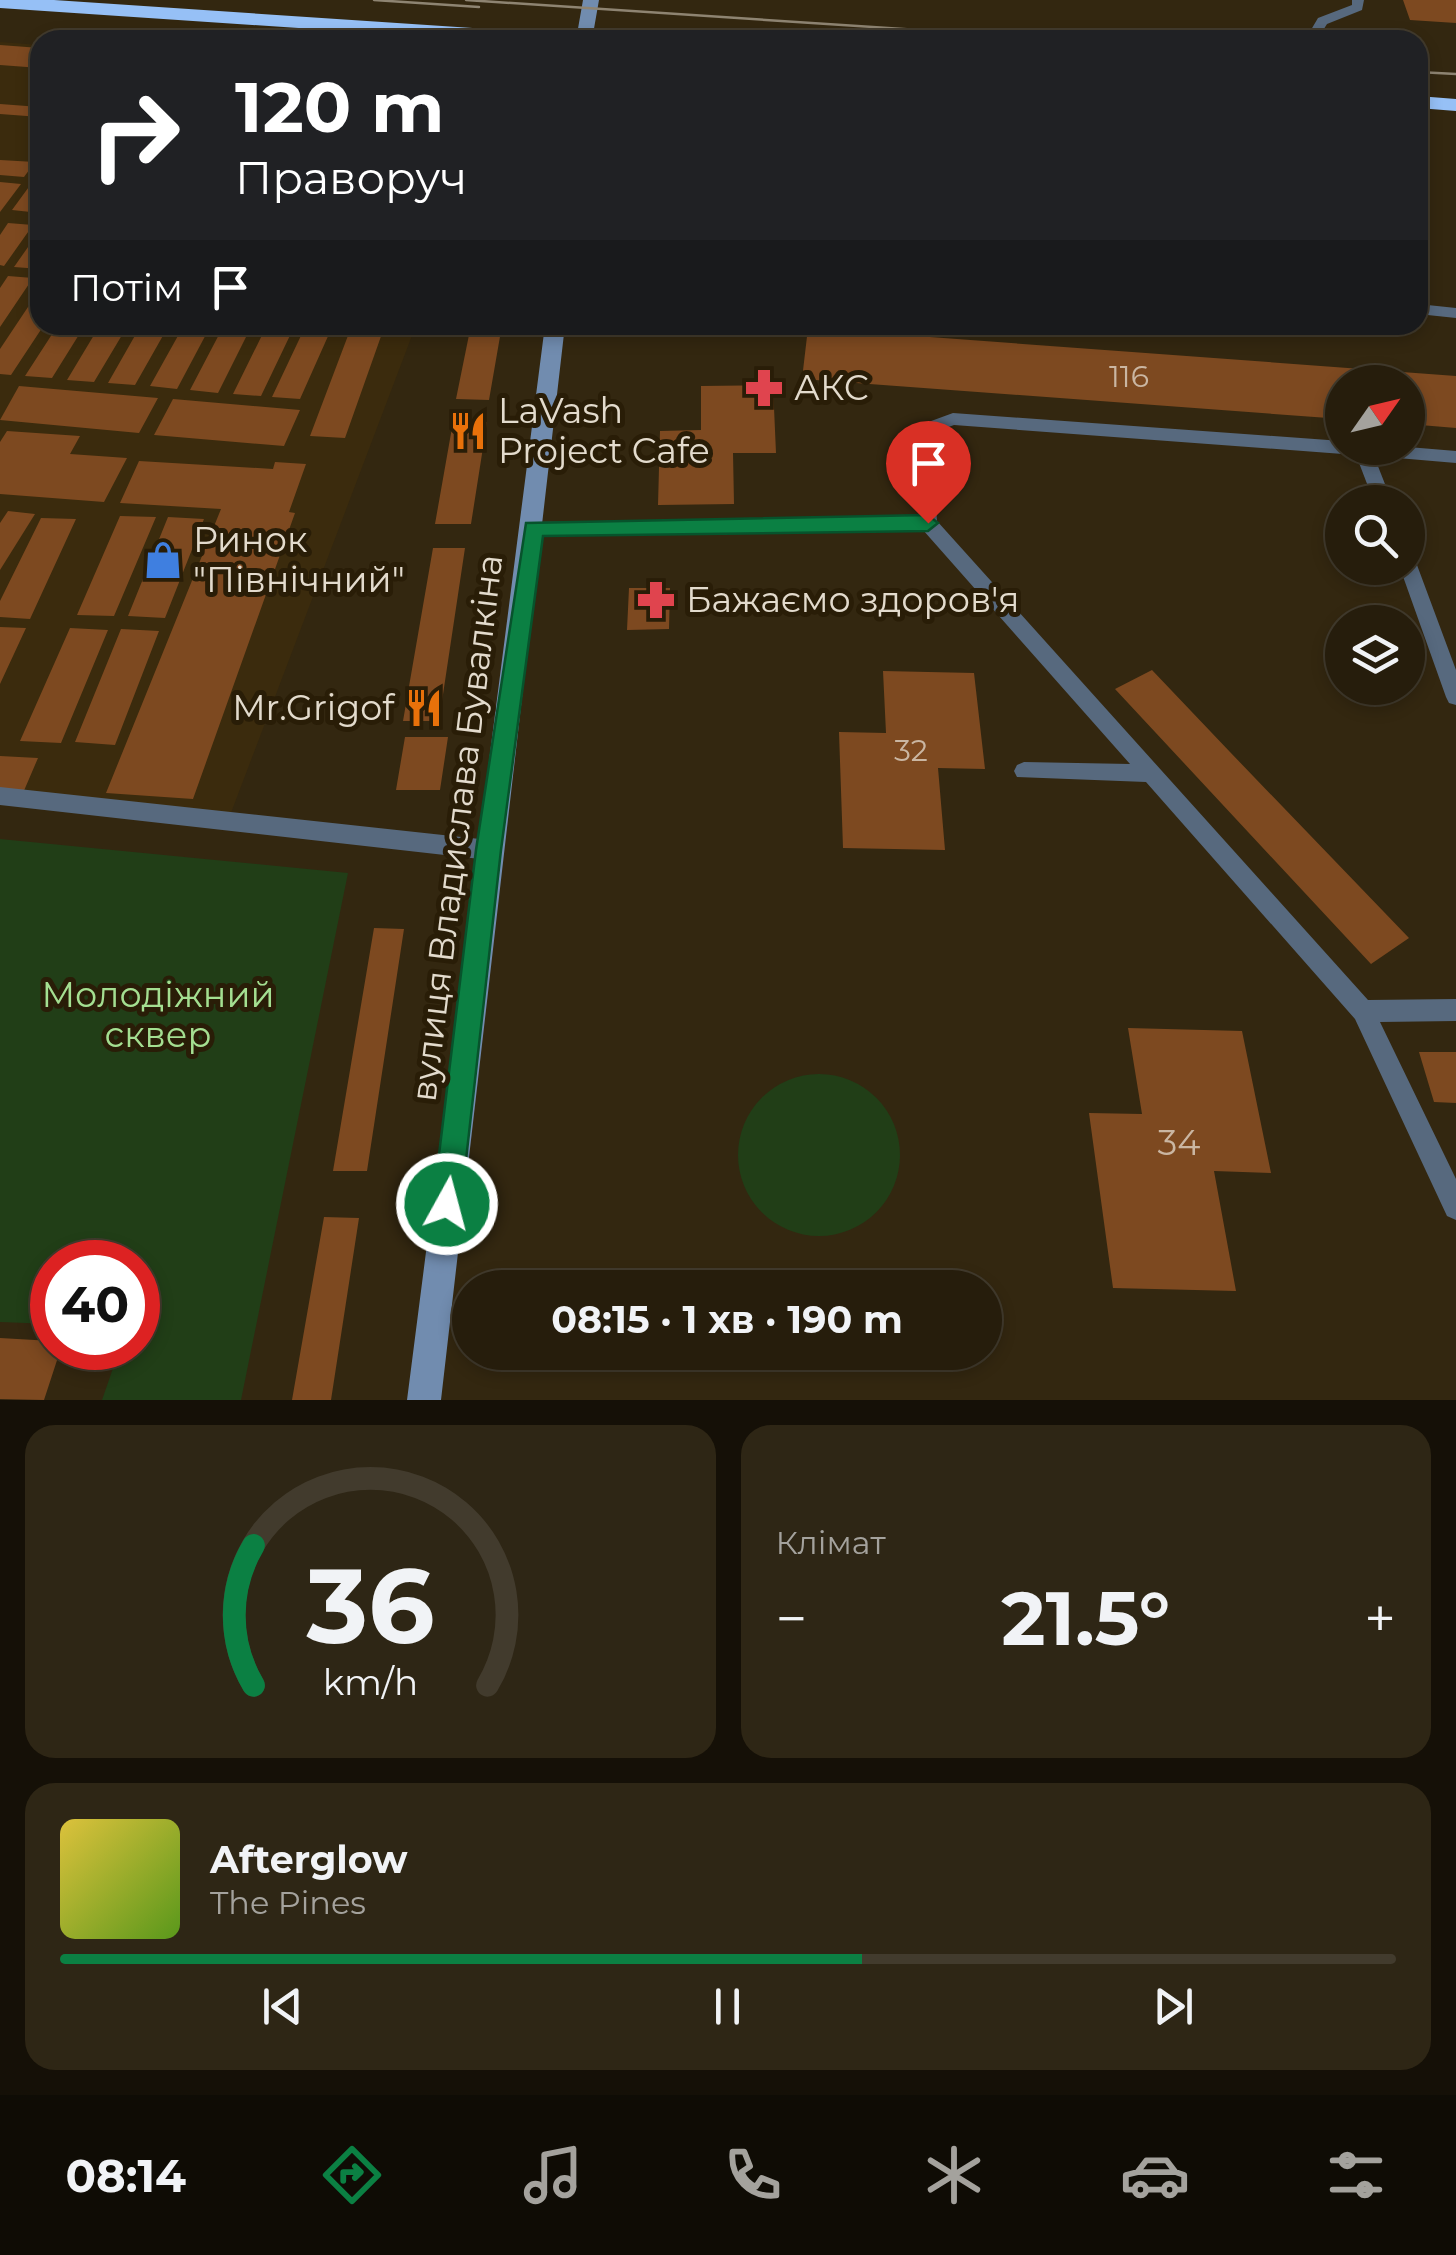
<!DOCTYPE html>
<html lang="uk">
<head>
<meta charset="utf-8">
<style>
  body { margin:0; font-family:Montserrat,sans-serif; background:#2e2615; color:#f1f3f6; height:100vh; display:flex; flex-direction:column; font-size:38px; white-space:nowrap }
  * { box-sizing:border-box; margin:0 }
  p { font-size:32px; color:#a4a29d }
  .icon { flex:none; width:55px; height:55px; fill:none; stroke:currentColor; stroke-width:2; stroke-linecap:round; stroke-linejoin:round }
  .map { position:relative; height:1400px; overflow:hidden }
  .details { display:flex; flex-direction:column; gap:25px; padding:25px; background:#151007; flex:1 }
  .details>* { flex:none }
  .hud { position:absolute; left:30px; top:30px; width:1398px; height:305px; border-radius:30px; box-shadow:0 5px 15px #0003,0 0 0 2px #423b2d; background:#202124; color:#fff; overflow:hidden }
  .needle { width:65px; rotate:56deg }
  .controls { position:absolute; left:1325px; top:365px; display:grid; gap:20px }
  .controls a { display:grid; place-items:center; width:100px; height:100px; border-radius:50%; background:#261d0c; box-shadow:0 5px 15px #0003,0 0 0 2px #423b2d; font-size:50px }
  .speed { position:absolute; left:30px; top:1240px; display:flex; gap:20px; font-size:50px; font-weight:700; text-align:center }
  .speed>* { display:grid; place-content:center; width:130px; height:130px; border-radius:50%; background:#261d0c; box-shadow:0 5px 15px #0003,0 0 0 2px #423b2d; line-height:1 }
  .speed .limit { border:15px solid #d22; background:#fff; color:#111 }
  .pin { position:absolute; display:grid; place-items:center; width:85px; height:85px; color:#fff; margin:-102px -42px; border-radius:50% 50% 50% 0; rotate:-45deg; box-shadow:0 0 10px #0007 }
  .pin .icon { rotate:45deg }
  .me { position:absolute; width:110px; margin:-55px; rotate:7deg; stroke-linejoin:round; filter:drop-shadow(0 0 8px #0008) }
  .turn { display:flex; align-items:center; gap:35px; height:210px; padding:0 40px; font-size:45px }
  .turn .icon { width:130px; height:130px; stroke-width:2.5 }
  .turn b { display:block; font-size:70px; line-height:85px }
  .then { display:flex; align-items:center; height:95px; padding:0 40px; background:#0003; gap:20px; font-size:38px }
  .big { font-size:75px; font-weight:700; line-height:1.1 }
  .details .card { flex:1; display:flex; flex-direction:column; justify-content:center; gap:15px; min-width:0; padding:0 35px; border-radius:30px; background:#2e2615 }
  .details .dial { align-items:center; gap:0 }
  .dial svg { height:260px; overflow:visible; fill:none; stroke:#423b2d; stroke-width:7; stroke-linecap:round; text-anchor:middle }
  .dial text { fill:#f1f3f6; stroke:none }
  .song { display:flex; align-items:center; gap:30px }
  .cover { width:120px; height:120px; border-radius:15px; background:linear-gradient(135deg,hsl(50 70% 55%),hsl(90 70% 35%)) }
  .played { height:10px; border-radius:5px; background:linear-gradient(90deg,#0b8043 60%,#423b2d 60%) }
  .keys { display:flex; justify-content:space-around; direction:ltr }
  .heat { display:flex; justify-content:space-between; align-items:center; font-size:55px; direction:ltr }
  .details .tiles { flex:1; display:grid; gap:25px; grid-template-columns:1fr 1fr }
  .card:last-child { grid-column:span 2 }
  .trip { position:absolute; left:452px; top:1270px; width:550px; height:100px; border-radius:50px; background:#261d0c; box-shadow:0 5px 15px #0003,0 0 0 2px #423b2d; font-weight:700; line-height:100px; text-align:center }
  .menu { display:flex; height:160px; justify-content:space-around; align-items:center; background:#0f0c05; color:#a4a29d }
  .menu .icon { width:70px; height:70px }
  .menu .on { color:#0b8043 }
  .menu b { font-size:45px; color:#f1f3f6 }
  .map>svg:first-child { display:block }
  .built { fill:#3b2b0d }
  .green { fill:#213e17 }
  .building { fill:#7d4920 }
  .lines { fill:none; stroke-linecap:round; stroke-linejoin:round }
  .lane { fill:#57697e; fill-rule:evenodd }
  .secondary { fill:#718caf; fill-rule:evenodd }
  .highway { fill:#96c0f6; fill-rule:evenodd }
  .tram { stroke:#8e8472; stroke-width:2.5 }
  .route { fill:#0b8043; stroke:#07532c; stroke-width:2.5 }
  .labels { text-anchor:middle; stroke-width:10; stroke-linejoin:round; paint-order:stroke }
  .number-label { font-size:30px; fill:#cab6a2 }
  .poi-label { font-size:35px; fill:#e3dbcd; stroke:#291d07; text-anchor:start }
  .street-label { font-size:35px; fill:#e3dbcd; stroke:#291d07 }
  .park-label { font-size:35px; fill:#a4df91; stroke:#291d07 }
  .near-number-label { font-size:35px; fill:#cab6a2 }
</style>
</head>
<body>
<div class="map">
<svg width="1456" height="1400" viewBox="0 0 1456 1400">
  <rect width="100%" height="100%" fill="#332710"/>
  <path class="built" d="M0,42L40,45V325H416L226,826L0,795Z"/>
  <path class="green" d="M0,839L348,873L241,1400H102L120,1348H138V1262H52V1324L0,1322Z
    M738 1155a81 81 0 1 1 162 0a81 81 0 1 1-162 0Z"/>
  <path class="building" d="M1403,0H1456V23L1410,20Z
    M0,45L40,48V68L0,65Z
    M0,104L40,107V117L0,114Z
    M0,160L35,162L24,177L0,175Z
    M0,182L21,184L0,212Z
    M31,184L40,185V213L12,210Z
    M8,223L33,225L4,266L0,265V235Z
    M40,230V269L14,267Z
    M8,276L33,278L0,327V288Z
    M40,289V325H44L11,375L0,374V349Z
    M58,325H85L52,378L25,376Z
    M100,325H128L94,382L67,380Z
    M141,325H169L135,385L108,383Z
    M184,325H211L177,389L150,386Z
    M224,325H252L218,393L190,390Z
    M267,325H295L261,396L233,394Z
    M306,325H333L300,399L272,397Z
    M352,325H385L345,438L310,436Z
    M471,325H502L489,400L456,399Z
    M707,325H767L766,337L706,329Z
    M808,328L1456,376V428L1408,424V382H1342V419L802,379Z
    M773,385L776,453H733L734,504L658,505L660,431L701,430V386Z
    M19,386L158,398L139,433L0,420Z
    M173,399L300,410L284,446L154,435Z
    M453,422H487L471,524H435Z
    M7,431L80,436L70,454L127,458L104,502L0,494V442Z
    M139,461L273,469L275,462L306,464L289,512L295,513L193,799L106,793L221,509L120,503Z
    M8,511L35,514L0,570V523Z
    M120,516L156,517L114,616L77,615Z
    M168,517L204,519L165,618L128,616Z
    M41,518L76,519L30,619L0,617V601Z
    M433,548H465L439,721H403Z
    M629,588H670L669,629L627,630Z
    M0,627L26,628L0,684Z
    M70,628L108,630L61,743L20,741Z
    M121,629L159,631L115,745L75,742Z
    M1152,670L1230,752L1409,938L1371,964L1115,689Z
    M883,671L974,673L985,769L938,768L945,850L843,848L839,732L886,733Z
    M405,737H448L440,790H396Z
    M0,756L38,758L23,793L0,792Z
    M374,928L404,929L367,1171H333Z
    M1128,1028L1242,1031L1271,1173L1214,1171L1236,1291L1113,1288L1089,1113L1142,1114Z
    M1419,1052H1456V1103L1434,1102Z
    M324,1217L359,1218L331,1400H292Z
    M0,1338L52,1341V1348H61L44,1400L0,1399Z"/>
  <g class="lines">
    <path class="lane" d="M1352,0H1364L1362,10L1327,24L1317,40H1305L1318,18L1352,5Z
      M1418,304L1456,308V318L1418,314Z
      M953,413L1342,441V448L1408,447L1456,451V463L1374,456L1392,502H1374L1356,455L954,425L935,432L932,439L937,521L1368,1000L1456,999V1021L1380,1022L1456,1179V1220L1447,1216L1355,1019L1146,782L1017,777L1014,771L1017,765L1024,762L1130,764L923,530L533,536L524,529L533,522L919,516L914,439L923,424Z
      M1408,558L1417,565L1456,670V705L1449,703L1446,697L1400,568H1408Z
      M0,787L489,840L497,843L500,850L497,857L489,860L0,805Z"/>
    <path class="secondary" d="M583,0H599L592,40H576Z
      M545,325H565L441,1400H407Z"/>
    <path class="highway" d="M0,0H54L562,34L572,40H477L0,8Z
      M1418,96L1456,99V111L1418,108Z"/>
    <path class="tram" d="M374,0L479,7
      M466,0L1069,40
      M1418,72L1456,74"/>
  </g>
  <path class="route" d="M928,515L938,523L928,531L543,536L501,850L461,1204L457,1214L447,1218L437,1214L433,1204L476,850L526,523Z"/>
  <defs>
    <g id="pharmacy-bare" transform="scale(3)"><path d="M-2-6h4v4h4v4h-4v4h-4v-4h-4v-4h4Z" fill="#e0444e" stroke="#291d07" stroke-width="2.5" paint-order="stroke"/></g>
    <g id="restaurant-bare" transform="scale(3)"><path d="M-5-6h1v4h1v-4h1v4h1v-4h1v5L-1.5 .5V6h-2V.5L-5-1ZM5-6V6H3V1.5H1.5Q1.5-4 5-6Z" fill="#e8710a" stroke="#291d07" stroke-width="2.5" paint-order="stroke"/></g>
    <g id="shop-bare" transform="scale(3)"><path d="M-5-2.5h2.3a2.7 3.5 0 0 1 5.4 0H5L5.5 6h-11ZM-1.5-2.5h3a1.5 2.3 0 0 0-3 0Z" fill="#3f7fe0" stroke="#291d07" stroke-width="2.5" paint-order="stroke"/></g>
  </defs>
  <g fill-rule="evenodd">
    <use href="#pharmacy-bare" x="764" y="388"/>
    <use href="#restaurant-bare" x="468" y="431"/>
    <use href="#shop-bare" x="163" y="560"/>
    <use href="#pharmacy-bare" x="656" y="600"/>
    <use href="#restaurant-bare" x="424" y="708"/>
  </g>
  <g class="labels">
    <g class="number-label">
      <text x="1129" y="387">116</text>
      <text x="911" y="761">32</text>
    </g>
    <g class="poi-label">
      <text x="794" y="400">АКС</text>
      <text x="498" y="423">LaVash<tspan x="498" dy="40">Project Cafe</tspan></text>
      <text x="193" y="552">Ринок<tspan x="193" dy="40">"Північний"</tspan></text>
      <text x="686" y="612">Бажаємо здоров'я</text>
      <text x="394" y="720" text-anchor="end">Mr.Grigof</text>
    </g>
    <g class="street-label">
      <text transform="translate(457 828) rotate(-83)" y="12">вулиця Владислава Бувалкіна</text>
    </g>
    <g class="park-label">
      <text x="158" y="1007">Молодіжний<tspan x="158" dy="40">сквер</tspan></text>
    </g>
    <g class="near-number-label">
      <text x="1179" y="1155">34</text>
    </g>
  </g>
</svg>
<div class="controls">
<a><svg class="needle" viewBox="-14 -14 28 28"><path d="M0-13l5 13h-10z" fill="#e53935"/><path d="M0 13l5-13h-10z" fill="#a4a29d"/></svg></a>
<a><svg class="icon" aria-label="search" viewBox="0 0 24 24"><circle cx="10" cy="10" r="6"/><path d="M15 15l6 6"/></svg></a>
<a><svg class="icon" aria-label="layers" viewBox="0 0 24 24"><path d="M12 4l9 5-9 5-9-5zM3 14l9 5 9-5"/></svg></a>
</div>
<div class="speed"><div class="limit">40</div></div>
<div class="pin" style="left:928px;top:523px;background:#d93025"><svg class="icon" aria-label="arrive" viewBox="0 0 24 24"><path d="M6 21V4h12l-3 4 3 4H6"/></svg></div>
<svg class="me" style="left:447px;top:1204px" viewBox="-20 -20 40 40"><circle r="17" fill="#0b8043" stroke="#fff" stroke-width="3"/><path d="M0-11L8 9 0 5-8 9z" fill="#fff"/></svg>
<div class="trip">08:15 · 1 хв · 190 m</div>
<div class="hud">
<div class="turn"><svg class="icon" aria-label="right" viewBox="0 0 24 24"><path d="M7 20v-9h11M14 6l5 5-5 5"/></svg><div><b>120 m</b>Праворуч</div></div>
<div class="then">Потім<svg class="icon" aria-label="arrive" viewBox="0 0 24 24"><path d="M6 21V4h12l-3 4 3 4H6"/></svg></div>
</div>
</div>
<section class="details">
<div class="tiles">
<div class="card dial"><svg viewBox="0 0 100 80">
<path d="M14 69A42 42 0 1 1 86 69"/>
<path d="M14 69A42 42 0 0 1 14 26" stroke="#0b8043"/>
<text x="50" y="56" font-size="32" font-weight="700">36</text>
<text x="50" y="72" font-size="11">km/h</text>
</svg></div>
<div class="card"><p>Клімат</p>
<div class="heat"><a>−</a><b class="big">21.5°</b><a>+</a></div>
</div>
<div class="card">
<div class="song"><i class="cover"></i><div><b>Afterglow</b><p>The Pines</p></div></div>
<div class="played"></div>
<div class="keys"><svg class="icon" aria-label="previous" viewBox="0 0 24 24"><path d="M18 5L8 12l10 7zM5 5v14"/></svg><svg class="icon" aria-label="pause" viewBox="0 0 24 24"><path d="M8 5v14M16 5v14"/></svg><svg class="icon" aria-label="next" viewBox="0 0 24 24"><path d="M6 5l10 7-10 7zM19 5v14"/></svg></div>
</div>
</div>
</section>
<nav class="menu">
<b>08:14</b>
<svg class="icon on" aria-label="directions" viewBox="0 0 24 24"><path d="M12 3l9 9-9 9-9-9zM9 14v-3h6M13 9l2 2-2 2"/></svg>
<svg class="icon" aria-label="music" viewBox="0 0 24 24"><path d="M9 18V5l10-2v13"/><circle cx="6" cy="18" r="3"/><circle cx="16" cy="16" r="3"/></svg>
<svg class="icon" aria-label="phone" viewBox="0 0 24 24"><path d="M5 4h4l2 5-3 2q2 4 5 5l2-3 5 2v4C11 20 4 13 5 4z"/></svg>
<svg class="icon" aria-label="climate" viewBox="0 0 24 24"><path d="M12 3v18M4 7l16 10M4 17L20 7"/></svg>
<svg class="icon" aria-label="car" viewBox="0 0 24 24"><path d="M5 17H2v-5l4-1 3-4h7l3 4 3 1v5h-3M9 17h6M6 11h13"/><circle cx="7" cy="17" r="2"/><circle cx="17" cy="17" r="2"/></svg>
<svg class="icon" aria-label="filters" viewBox="0 0 24 24"><path d="M4 7h16M4 17h16"/><circle cx="9" cy="7" r="2"/><circle cx="15" cy="17" r="2"/></svg>
</nav>
</body>
</html>
